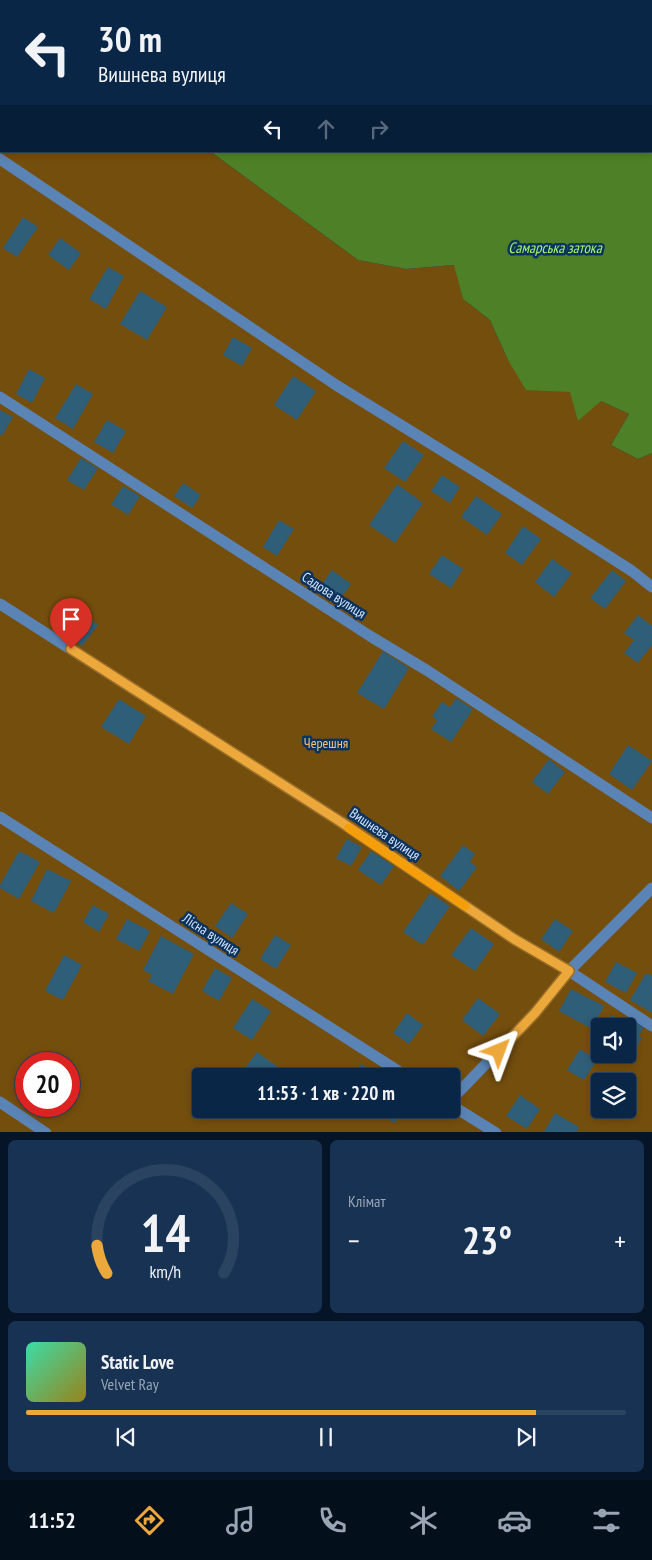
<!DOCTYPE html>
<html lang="uk">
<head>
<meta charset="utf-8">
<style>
  body { margin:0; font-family:"PT Sans Narrow",sans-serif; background:#173252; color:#f1f3f6; height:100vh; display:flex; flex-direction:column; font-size:19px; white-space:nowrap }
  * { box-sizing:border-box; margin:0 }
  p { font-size:16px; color:#99a5b4 }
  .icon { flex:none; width:28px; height:28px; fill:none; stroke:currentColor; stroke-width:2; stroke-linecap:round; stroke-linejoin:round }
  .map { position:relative; height:1132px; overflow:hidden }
  .sheet { display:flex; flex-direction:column; gap:8px; padding:8px; background:#051527; flex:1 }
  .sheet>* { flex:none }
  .guide { position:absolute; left:0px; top:0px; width:652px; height:152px; box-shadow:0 2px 8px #0003,0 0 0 1px #294360; background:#092647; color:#f1f3f6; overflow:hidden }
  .fabs { position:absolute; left:591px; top:1018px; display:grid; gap:10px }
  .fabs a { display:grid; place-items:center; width:45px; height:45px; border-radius:5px; background:#092647; box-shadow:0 2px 8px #0003,0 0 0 1px #294360; font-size:25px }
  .speed { position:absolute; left:15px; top:1052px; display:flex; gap:10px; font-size:25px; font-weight:700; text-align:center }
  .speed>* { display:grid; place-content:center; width:65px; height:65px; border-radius:50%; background:#092647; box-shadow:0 2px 8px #0003,0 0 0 1px #294360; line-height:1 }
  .speed .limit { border:8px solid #d22; background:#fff; color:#111 }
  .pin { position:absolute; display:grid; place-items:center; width:42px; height:42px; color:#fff; margin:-51px -21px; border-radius:50% 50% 50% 0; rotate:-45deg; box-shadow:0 0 5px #0007 }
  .pin .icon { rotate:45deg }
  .me { position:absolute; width:55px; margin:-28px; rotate:44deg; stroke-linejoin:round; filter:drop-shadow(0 0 4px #0008) }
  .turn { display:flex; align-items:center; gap:18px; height:105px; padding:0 15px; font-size:22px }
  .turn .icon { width:65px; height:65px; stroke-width:2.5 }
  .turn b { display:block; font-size:35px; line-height:42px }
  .lanes { display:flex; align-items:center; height:48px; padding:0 15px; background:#0003; justify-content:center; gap:25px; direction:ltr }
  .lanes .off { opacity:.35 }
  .big { font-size:38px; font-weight:700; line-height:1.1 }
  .sheet .card { flex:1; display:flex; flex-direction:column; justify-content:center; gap:8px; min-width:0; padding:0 18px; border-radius:8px; background:#173252 }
  .sheet .dial { align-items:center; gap:0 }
  .dial svg { height:130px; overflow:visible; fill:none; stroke:#294360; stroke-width:7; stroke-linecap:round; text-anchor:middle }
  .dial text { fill:#f1f3f6; stroke:none }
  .song { display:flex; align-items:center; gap:15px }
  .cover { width:60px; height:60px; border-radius:8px; background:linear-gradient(135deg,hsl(160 70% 55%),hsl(50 70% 35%)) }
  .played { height:5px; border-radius:2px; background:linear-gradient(90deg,#eda83b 85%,#294360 85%) }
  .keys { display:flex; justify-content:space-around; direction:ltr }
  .heat { display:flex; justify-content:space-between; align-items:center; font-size:28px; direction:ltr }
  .sheet .tiles { flex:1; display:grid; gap:8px; grid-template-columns:1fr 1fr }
  .card:last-child { grid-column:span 2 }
  .trip { position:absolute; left:192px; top:1068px; width:268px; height:50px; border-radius:5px; background:#092647; box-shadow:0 2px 8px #0003,0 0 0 1px #294360; font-weight:700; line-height:50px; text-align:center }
  .dock { display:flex; height:80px; justify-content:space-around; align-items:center; background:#040f1c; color:#99a5b4 }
  .dock .icon { width:35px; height:35px }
  .dock .on { color:#eda83b }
  .dock b { font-size:22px; color:#f1f3f6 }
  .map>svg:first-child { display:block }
  .green { fill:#744e0d; fill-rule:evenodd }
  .water { fill:#4d8027 }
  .building { fill:#2f5e78 }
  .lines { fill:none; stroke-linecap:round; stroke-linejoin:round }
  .lane { stroke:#5b84b6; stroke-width:11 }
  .route-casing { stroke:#9a6d26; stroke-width:12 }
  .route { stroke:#eda83b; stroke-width:9 }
  .slow { stroke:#f59e0b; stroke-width:9 }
  .labels { text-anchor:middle; stroke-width:5; stroke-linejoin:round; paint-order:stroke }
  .street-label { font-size:14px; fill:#d4e5fb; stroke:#0c335f }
  .park-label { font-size:14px; fill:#f9c171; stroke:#0c335f }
  .water-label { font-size:15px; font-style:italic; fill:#a1f667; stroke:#0c335f }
</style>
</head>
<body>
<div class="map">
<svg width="652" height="1133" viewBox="0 0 652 1133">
  <rect width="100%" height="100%" fill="#0c335f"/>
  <path class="green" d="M0,0L22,1H1V151H210L358,260L406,269L455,265L463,299L490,320L508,360L570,392L601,401L629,414L611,445L638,459L652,453V1132L0,1133ZM600,1026H628V1054H600ZM26,1064H69V1106H26ZM201,1076H451V1109H201ZM600,1081H628V1109H600Z"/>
  <path class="water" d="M21,0H652V453L638,459L611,445L629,414L601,401L578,421L570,392L526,390L508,360L490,320L463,299L454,265L406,269L358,260L210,151H651V1Z"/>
  <path class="building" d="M23,217L38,227L17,257L3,248Z
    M60,238L81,253L69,270L48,255Z
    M108,267L124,276L106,309L89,299Z
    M140,291L167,307L147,340L120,324Z
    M233,337L252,348L242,366L223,355Z
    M29,369L45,378L32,403L16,394Z
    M293,376L316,391L297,420L274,405Z
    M76,384L93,394L73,429L55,418Z
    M0,410L13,417L2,436L0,434Z
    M107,420L126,431L113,453L94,442Z
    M403,441L424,455L405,482L384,468Z
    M81,458L98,468L84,490L67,480Z
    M442,475L460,487L450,503L431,491Z
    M183,483L201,495L192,508L174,496Z
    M397,484L423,503L395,543L369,525Z
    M123,486L140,496L128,515L111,504Z
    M476,496L502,514L487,535L461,517Z
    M279,520L294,529L277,556L263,547Z
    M523,526L541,539L522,565L505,553Z
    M442,555L463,569L451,588L429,574Z
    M552,559L572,573L554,597L535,582Z
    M332,570L351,584L341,598L322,584Z
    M612,570L626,581L605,609L590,598Z
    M79,611L98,625L82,646L63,631Z
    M638,615L652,626V645L638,663L624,653L634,640L624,633Z
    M383,651L409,668L384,709L357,693Z
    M456,698L473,709L451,742L431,729L437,720L432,716L442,702L450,707Z
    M119,699L146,716L129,744L101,727Z
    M628,745L652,761L632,790L609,774Z
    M549,759L565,772L548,794L532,782Z
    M347,839L362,847L351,866L336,858Z
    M463,845L475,854L470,862L477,867L459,891L440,876Z
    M19,851L40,862L19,899L0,888V885Z
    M371,851L394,866L381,885L358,870Z
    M47,869L71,881L54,913L31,901Z
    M430,893L450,906L423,945L403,932Z
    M231,903L248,914L232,938L215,926Z
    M93,905L109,914L99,932L83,922Z
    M127,919L150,931L139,951L116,939Z
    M555,919L573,931L559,952L541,939Z
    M471,928L494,944L475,971L451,955Z
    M275,935L291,945L276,969L260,959Z
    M161,936L194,954L173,994L148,981L152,975L143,970Z
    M64,955L82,965L63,1000L45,991Z
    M616,962L637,973L626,993L605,982Z
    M215,968L232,978L219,1001L202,991Z
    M646,973L652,976V1013L630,1000Z
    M571,989L604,1006L592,1029L559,1011Z
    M478,998L500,1014L483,1036L462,1020Z
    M252,999L271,1011L252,1040L233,1028Z
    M407,1013L423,1025L409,1044L393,1033Z
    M611,1015L629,1026L633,1020L644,1026L639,1036L642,1038L631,1056L628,1054V1026H605Z
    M580,1049L597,1060L584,1080L567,1070Z
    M257,1052L282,1070L278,1076H239Z
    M361,1064L378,1076H353Z
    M520,1095L540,1109L527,1129L506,1116Z
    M285,1109H304L298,1117Z
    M382,1109H403L395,1123L379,1114Z
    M555,1113L579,1127L576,1133H543Z"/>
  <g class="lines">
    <path class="lane" d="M0,159L336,385L480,474L632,571L652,587
      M0,397L370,636L428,671L652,818
      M0,604L341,822L514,939L569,971L652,1026
      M0,817L406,1076
      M451,1100L535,1013L569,971L652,888
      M0,1102L46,1133
      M451,1105L496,1133"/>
  </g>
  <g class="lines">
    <g class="route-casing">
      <path id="route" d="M71,649L341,822L514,939L569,971L535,1013L499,1051"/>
    </g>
    <use href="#route" class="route"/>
    <path class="slow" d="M349,828L465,906"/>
  </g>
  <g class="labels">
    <g class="street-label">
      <text transform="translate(334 595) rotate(33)" y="5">Садова вулиця</text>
      <text transform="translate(385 834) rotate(34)" y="5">Вишнева вулиця</text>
      <text transform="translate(211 934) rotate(33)" y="5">Лісна вулиця</text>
    </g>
    <g class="park-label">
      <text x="326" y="748">Черешня</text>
    </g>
    <g class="water-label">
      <text x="555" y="253">Самарська затока</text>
    </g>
  </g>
</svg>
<div class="fabs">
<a><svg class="icon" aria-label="sound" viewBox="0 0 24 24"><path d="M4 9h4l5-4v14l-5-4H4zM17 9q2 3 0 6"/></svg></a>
<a><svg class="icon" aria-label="layers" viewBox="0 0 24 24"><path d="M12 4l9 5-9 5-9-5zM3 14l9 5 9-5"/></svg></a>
</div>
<div class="speed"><div class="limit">20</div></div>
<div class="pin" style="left:71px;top:649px;background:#d93025"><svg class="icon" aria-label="arrive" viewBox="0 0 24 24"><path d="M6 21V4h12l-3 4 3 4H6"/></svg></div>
<svg class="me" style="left:499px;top:1051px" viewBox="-20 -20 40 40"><path d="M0-17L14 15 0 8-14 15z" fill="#eda83b" stroke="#fff" stroke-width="4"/></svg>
<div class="trip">11:53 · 1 хв · 220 m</div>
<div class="guide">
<div class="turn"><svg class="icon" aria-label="left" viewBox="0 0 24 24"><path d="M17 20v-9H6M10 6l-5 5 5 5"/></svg><div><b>30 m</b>Вишнева вулиця</div></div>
<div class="lanes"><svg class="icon" aria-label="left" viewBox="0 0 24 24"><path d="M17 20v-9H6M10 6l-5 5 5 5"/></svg><svg class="icon off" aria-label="ahead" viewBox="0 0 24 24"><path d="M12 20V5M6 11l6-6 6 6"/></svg><svg class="icon off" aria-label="right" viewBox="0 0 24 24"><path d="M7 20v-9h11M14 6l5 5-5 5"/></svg></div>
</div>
</div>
<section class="sheet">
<div class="tiles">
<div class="card dial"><svg viewBox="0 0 100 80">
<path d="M14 69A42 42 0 1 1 86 69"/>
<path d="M14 69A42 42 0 0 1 8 52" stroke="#eda83b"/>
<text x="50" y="56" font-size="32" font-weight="700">14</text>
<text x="50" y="72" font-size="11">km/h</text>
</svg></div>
<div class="card"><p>Клімат</p>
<div class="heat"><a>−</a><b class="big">23°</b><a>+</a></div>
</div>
<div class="card">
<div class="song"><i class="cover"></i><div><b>Static Love</b><p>Velvet Ray</p></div></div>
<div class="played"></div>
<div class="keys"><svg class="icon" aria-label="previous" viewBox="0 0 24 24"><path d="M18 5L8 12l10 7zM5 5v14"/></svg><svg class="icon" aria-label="pause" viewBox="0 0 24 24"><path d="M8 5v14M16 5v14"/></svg><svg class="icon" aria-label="next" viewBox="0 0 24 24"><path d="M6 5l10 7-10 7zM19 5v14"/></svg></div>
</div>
</div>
</section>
<nav class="dock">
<b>11:52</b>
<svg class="icon on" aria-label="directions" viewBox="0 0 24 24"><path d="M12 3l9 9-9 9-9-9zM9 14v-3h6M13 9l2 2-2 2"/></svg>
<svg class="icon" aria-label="music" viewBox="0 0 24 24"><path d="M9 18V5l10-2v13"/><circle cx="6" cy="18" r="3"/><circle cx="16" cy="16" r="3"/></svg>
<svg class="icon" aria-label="phone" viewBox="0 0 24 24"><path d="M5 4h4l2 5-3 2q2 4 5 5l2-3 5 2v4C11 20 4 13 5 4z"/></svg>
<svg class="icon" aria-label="climate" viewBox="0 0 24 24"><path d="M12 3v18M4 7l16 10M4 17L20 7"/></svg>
<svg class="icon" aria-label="car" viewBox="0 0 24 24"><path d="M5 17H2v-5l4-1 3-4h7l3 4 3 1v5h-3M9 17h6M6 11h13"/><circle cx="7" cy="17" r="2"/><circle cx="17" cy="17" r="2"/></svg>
<svg class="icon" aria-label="filters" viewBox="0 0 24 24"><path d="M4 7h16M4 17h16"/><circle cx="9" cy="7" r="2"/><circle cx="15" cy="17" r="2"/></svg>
</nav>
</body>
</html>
